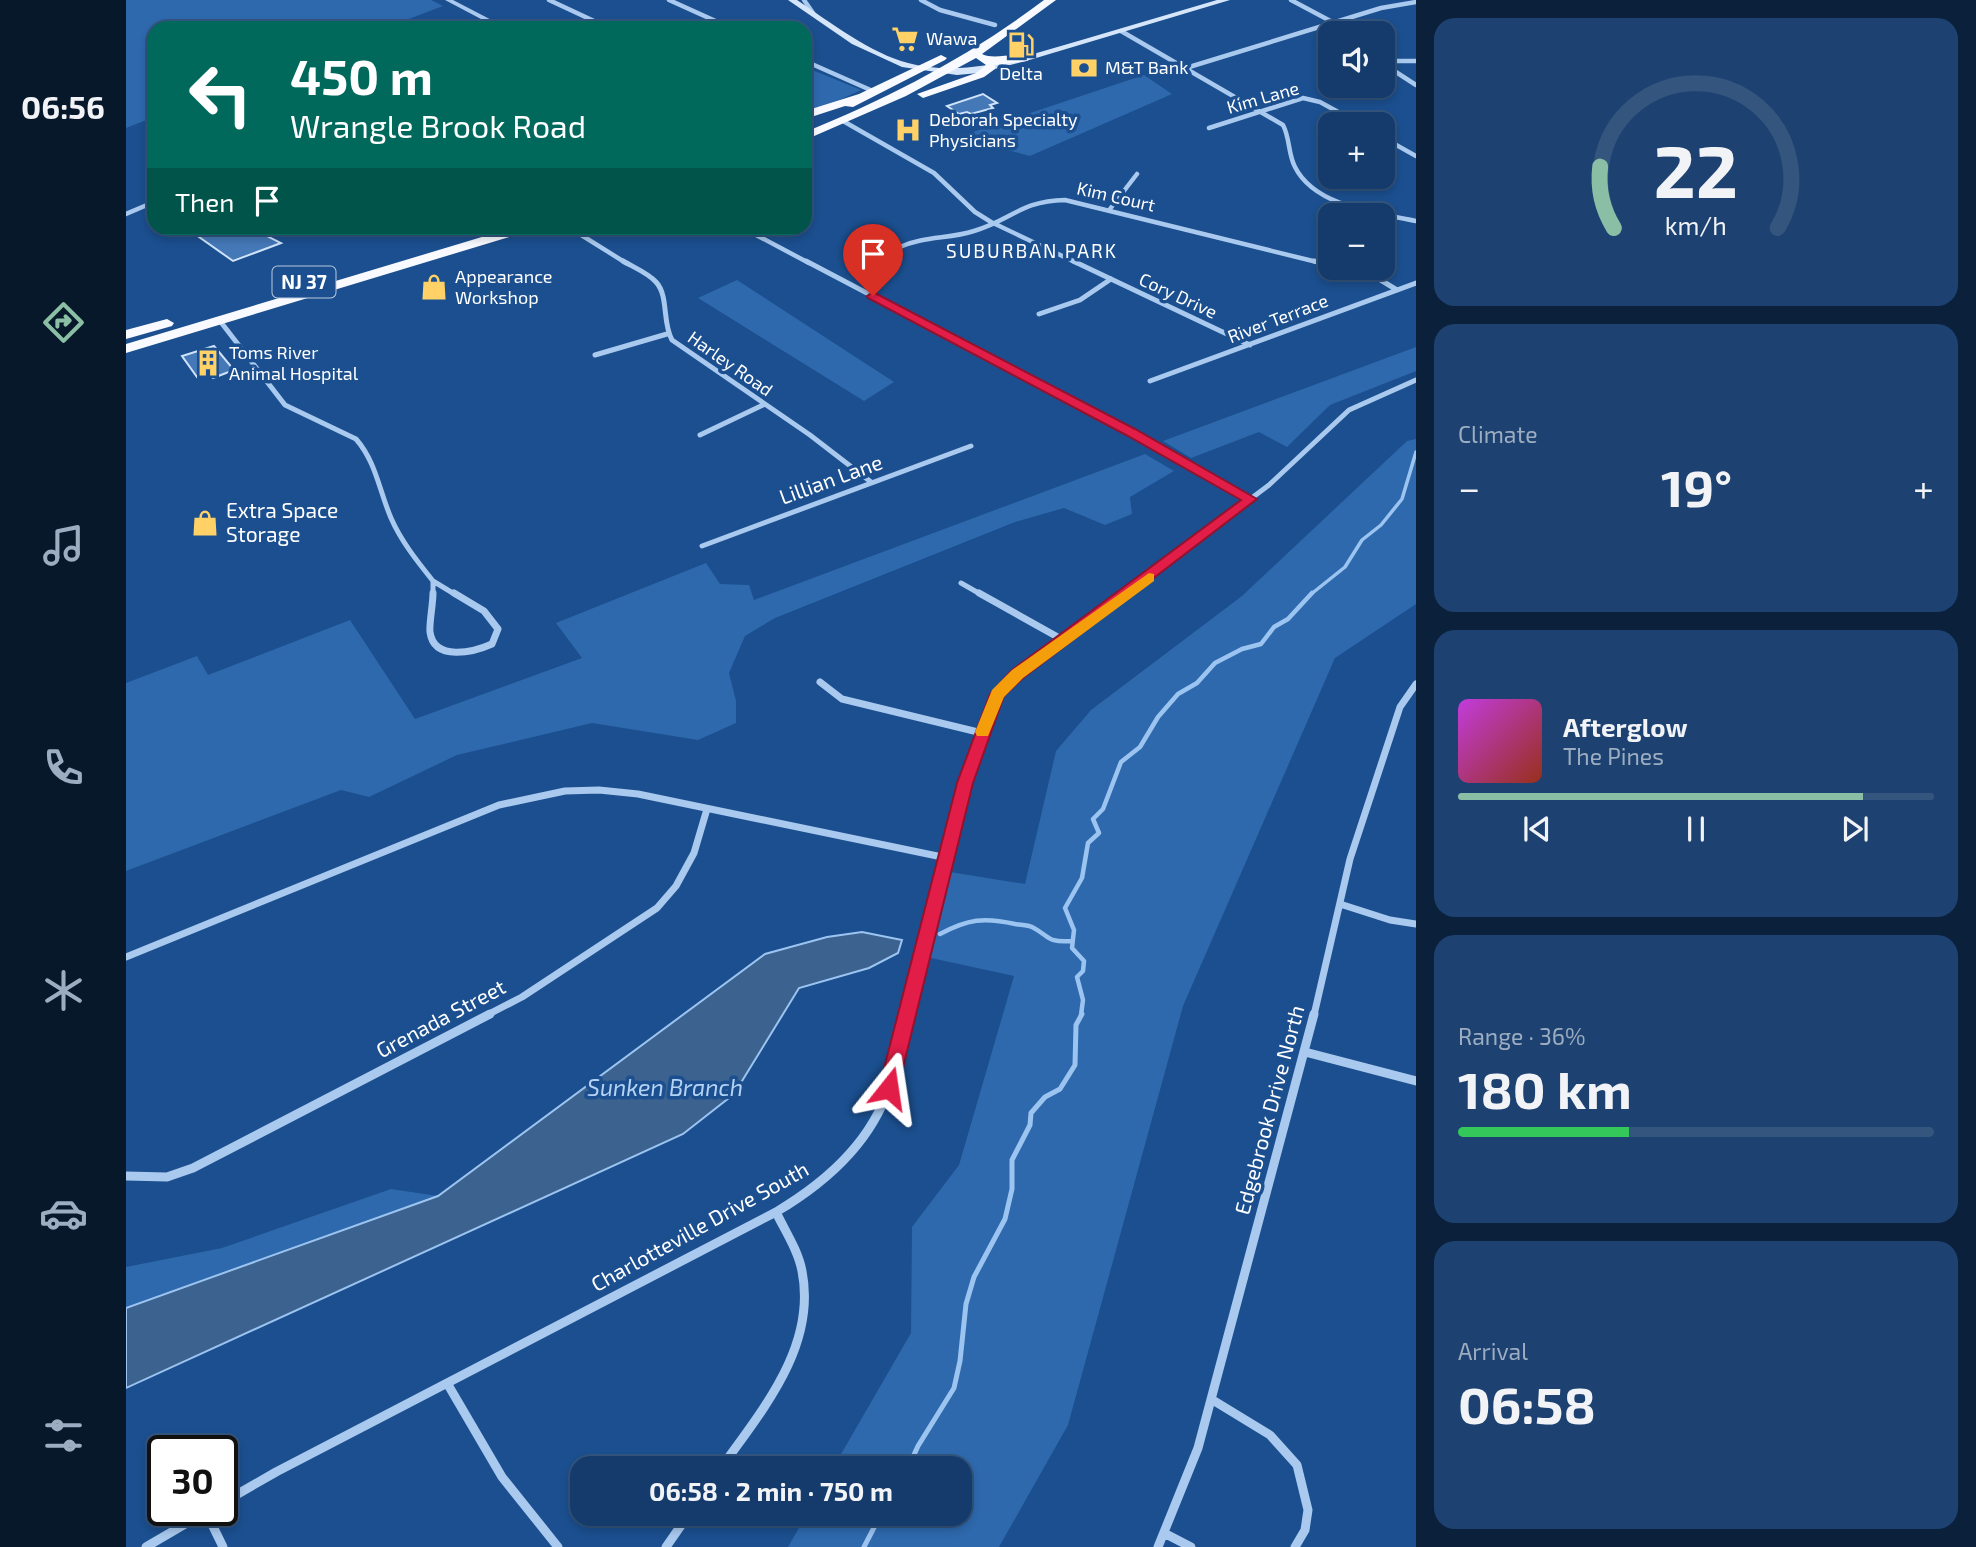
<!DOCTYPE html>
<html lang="en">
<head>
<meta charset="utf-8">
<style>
  body { margin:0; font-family:"Exo 2",sans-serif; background:#1d4271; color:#f1f3f6; height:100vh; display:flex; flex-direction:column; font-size:26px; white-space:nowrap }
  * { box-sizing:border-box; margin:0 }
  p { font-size:23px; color:#9dadc1 }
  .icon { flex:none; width:38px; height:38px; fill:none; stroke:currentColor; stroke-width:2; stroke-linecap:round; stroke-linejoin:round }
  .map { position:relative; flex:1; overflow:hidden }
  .panel { display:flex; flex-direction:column; gap:18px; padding:18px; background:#0b203b; width:560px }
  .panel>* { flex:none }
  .hud { position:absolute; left:21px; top:21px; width:665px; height:214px; border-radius:21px; box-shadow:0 4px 10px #0003,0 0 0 2px #33557e; background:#00695c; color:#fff; overflow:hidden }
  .buttons { position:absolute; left:1192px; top:21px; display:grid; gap:14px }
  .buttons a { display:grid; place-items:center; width:77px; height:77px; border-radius:14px; background:#143b6b; box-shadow:0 4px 10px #0003,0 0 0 2px #33557e; font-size:35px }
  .speed { position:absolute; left:21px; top:1435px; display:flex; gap:14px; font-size:35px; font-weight:700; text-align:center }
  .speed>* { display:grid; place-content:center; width:91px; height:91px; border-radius:50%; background:#143b6b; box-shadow:0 4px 10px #0003,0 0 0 2px #33557e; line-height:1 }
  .speed .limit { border:4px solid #111; border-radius:10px; background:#fff; color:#111 }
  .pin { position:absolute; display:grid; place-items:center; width:60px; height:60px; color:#fff; margin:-72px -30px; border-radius:50% 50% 50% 0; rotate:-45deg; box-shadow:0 0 7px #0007 }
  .pin .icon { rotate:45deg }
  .me { position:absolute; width:77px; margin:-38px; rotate:15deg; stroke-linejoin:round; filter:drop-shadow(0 0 5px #0008) }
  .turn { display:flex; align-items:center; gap:24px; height:147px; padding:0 28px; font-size:32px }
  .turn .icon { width:91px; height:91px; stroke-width:2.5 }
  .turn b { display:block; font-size:49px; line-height:60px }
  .then { display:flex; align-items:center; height:66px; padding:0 28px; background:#0003; gap:14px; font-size:26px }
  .big { font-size:52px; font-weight:700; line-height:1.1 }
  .panel .widget { flex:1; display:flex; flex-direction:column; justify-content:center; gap:10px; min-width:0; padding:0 24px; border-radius:21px; background:#1d4271 }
  .panel .dial { align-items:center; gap:0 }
  .dial svg { height:182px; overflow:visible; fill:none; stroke:#33557e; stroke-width:7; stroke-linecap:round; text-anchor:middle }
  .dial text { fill:#f1f3f6; stroke:none }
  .song { display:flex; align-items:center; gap:21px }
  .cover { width:84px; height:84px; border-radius:10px; background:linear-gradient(135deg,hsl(290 70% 55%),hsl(10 70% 35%)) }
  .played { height:7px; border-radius:4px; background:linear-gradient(90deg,#8abfa5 85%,#33557e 85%) }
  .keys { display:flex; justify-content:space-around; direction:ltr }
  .heat { display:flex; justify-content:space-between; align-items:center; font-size:38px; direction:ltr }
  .charge { height:10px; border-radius:5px; background:linear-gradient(90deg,#34c759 36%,#33557e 0) }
  .trip { position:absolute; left:444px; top:1456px; width:402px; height:70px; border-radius:21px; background:#143b6b; box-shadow:0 4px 10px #0003,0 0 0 2px #33557e; font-weight:700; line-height:70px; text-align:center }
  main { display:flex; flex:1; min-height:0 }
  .tab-bar { display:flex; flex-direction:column; width:126px; justify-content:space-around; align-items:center; background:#08182b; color:#9dadc1 }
  .tab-bar .icon { width:49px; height:49px }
  .tab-bar .active { color:#8abfa5 }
  .tab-bar b { font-size:32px; color:#f1f3f6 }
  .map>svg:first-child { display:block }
  .green { fill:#2e69ad }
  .water { fill:#3c6290; stroke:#9cc4f0; stroke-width:2 }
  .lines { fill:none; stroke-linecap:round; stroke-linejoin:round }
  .stream-far2 { stroke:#9cc4f0; stroke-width:3.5 }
  .stream-far1 { stroke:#9cc4f0; stroke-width:4.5 }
  .stream { stroke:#9cc4f0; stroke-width:5 }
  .building { fill:#4478b7; stroke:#cfe3fa; stroke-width:2 }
  .minor-far3 { stroke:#a9c9ee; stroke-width:4.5 }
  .minor-far2 { stroke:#a9c9ee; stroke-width:5 }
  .minor-far1 { stroke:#a9c9ee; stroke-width:7 }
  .minor { stroke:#a9c9ee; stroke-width:9 }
  .tertiary { fill:#a9c9ee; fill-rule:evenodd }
  .secondary { fill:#d6e6fa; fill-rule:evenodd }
  .trunk { fill:#f8faff; fill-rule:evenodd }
  .route { fill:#e11d48; stroke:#92132f; stroke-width:2 }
  .slow { fill:#f59e0b }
  .labels { text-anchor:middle; stroke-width:7; stroke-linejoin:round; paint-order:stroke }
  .far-poi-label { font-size:18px; fill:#fff; stroke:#1b4f8f; text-anchor:start }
  .far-street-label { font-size:18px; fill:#fff; stroke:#1b4f8f }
  .far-neighbourhood-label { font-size:19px; letter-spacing:2px; fill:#fff; stroke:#1b4f8f }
  .shield { fill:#1b4f8f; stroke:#bbcadd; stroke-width:2 }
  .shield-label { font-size:19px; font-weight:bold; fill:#fff }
  .street-label { font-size:21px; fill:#fff; stroke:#1b4f8f }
  .poi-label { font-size:21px; fill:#fff; stroke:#1b4f8f; text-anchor:start }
  .water-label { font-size:23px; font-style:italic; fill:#b5d3f5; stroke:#1b4f8f }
</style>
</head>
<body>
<main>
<nav class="tab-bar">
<b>06:56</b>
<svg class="icon active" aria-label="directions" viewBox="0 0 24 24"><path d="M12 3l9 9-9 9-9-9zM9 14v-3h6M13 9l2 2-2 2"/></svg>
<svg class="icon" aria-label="music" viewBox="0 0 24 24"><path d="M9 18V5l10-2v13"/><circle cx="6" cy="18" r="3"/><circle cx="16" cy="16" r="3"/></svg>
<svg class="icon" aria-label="phone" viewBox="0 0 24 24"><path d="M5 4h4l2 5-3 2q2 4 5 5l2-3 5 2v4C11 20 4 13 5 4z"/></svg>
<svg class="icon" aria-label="climate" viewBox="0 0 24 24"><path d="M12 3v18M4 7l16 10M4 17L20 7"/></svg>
<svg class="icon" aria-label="car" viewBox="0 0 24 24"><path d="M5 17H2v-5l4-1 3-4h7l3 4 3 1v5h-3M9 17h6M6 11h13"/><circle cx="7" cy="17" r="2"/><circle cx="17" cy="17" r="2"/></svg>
<svg class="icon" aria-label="filters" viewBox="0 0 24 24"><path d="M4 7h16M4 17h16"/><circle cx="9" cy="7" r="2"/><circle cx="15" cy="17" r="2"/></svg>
</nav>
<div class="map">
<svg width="1290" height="1547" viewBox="0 0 1290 1547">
  <rect width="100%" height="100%" fill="#1b4f8f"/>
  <path class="green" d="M0,0H305L317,6L259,28H28V117L0,128Z
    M679,67L735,90L696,108L679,112Z
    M1018,75L1046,94L904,156L832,137Z
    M611,280L768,382L738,401L572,298Z
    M1290,347V371L1204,405L1161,447L1133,432L1065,458L1037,441Z
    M1290,439V604L1209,658L1057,1006L942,1425L873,1547H662L681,1514H835V1468H707L785,1333L786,1227L833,1165L888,976L796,956L818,871L899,884L930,751L965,710L1116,596L1281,441Z
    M1019,454L1048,471L1004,497L1006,514L979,525L938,508L889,522L649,618L619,636L603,673L610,701V723L572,740L466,723L331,755L243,797L215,790L0,871V683L71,656L82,675L224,620L289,719L456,658L430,623L580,563L594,584L623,585L628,600Z
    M265,1189L312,1196L0,1308V1267L96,1248Z"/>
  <path class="water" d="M736,932L776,940L772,953L743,968L673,988L608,1094L557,1134L0,1388V1308L312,1196L639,954L701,937Z"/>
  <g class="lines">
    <path class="stream-far2" d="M1184,595L1219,567L1236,540L1255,525L1276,499L1290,452"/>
    <path class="stream-far1" d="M814,934C842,919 858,917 889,924C894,925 902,925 906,927C924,936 920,943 946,941
      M955,1015L957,1000L951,977L957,971L958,961L946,948L948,930L939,908L956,878L962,843L973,833L967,819L977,809L995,762L1014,747L1032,717L1052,694L1071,683L1089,663L1116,649L1135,644L1148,627L1162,619L1186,593"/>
    <path class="stream" d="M782,1468L792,1446L828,1388L834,1361L840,1304L848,1277L879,1219L886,1189V1160L904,1125L905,1113L919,1097L934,1089L949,1065L950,1025L956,1014
      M738,1547L755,1514"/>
  </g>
  <path class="building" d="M857,94L871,103L864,105L867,108L845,114L841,112L833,114L821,106Z
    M77,228H125L155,243L107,261L66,232Z
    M88,346L108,370L87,378L83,373L71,377L56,356Z"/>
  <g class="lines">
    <path class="minor-far3" d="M423,0L483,28
      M543,0L605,28
      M678,0L687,13
      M795,0L814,10L869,25
      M1165,0L1227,33
      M995,31L1157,125C1164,138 1162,154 1169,167C1189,207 1252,213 1290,221
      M679,61L749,92
      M1256,61H1290
      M1256,63L1290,85
      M1060,68L1255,8L1290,2
      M717,121L808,173L849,212L865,222L951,263
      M1083,128L1177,98L1194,102L1234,124
      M1256,137L1290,156
      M984,209L1011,174
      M0,214L28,202
      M444,228L500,263
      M617,228L683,263
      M774,247C798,236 823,239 848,231C886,220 894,201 939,200L1195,263"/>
    <path class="minor-far2" d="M497,261C507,267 522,273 530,282C543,296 536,323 546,340L684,435L745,482
      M680,261L1005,432L1124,499
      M947,261L1124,345
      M1188,261L1204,265
      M1217,268L1253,279L1271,290
      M913,314L954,300L985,279
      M94,321L159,405L230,439C250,462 253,490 265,518C275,541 291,561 307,581
      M469,355L541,334
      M1024,381L1290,283
      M574,435L637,405
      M576,546L845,446
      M835,583L856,595
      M307,595V581L330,595
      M997,595L1143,485L1223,410L1290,380"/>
    <path class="minor-far1" d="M307,593C307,604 303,624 304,632C308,662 348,652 366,644L372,629L358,611L328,593
      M853,593L937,640
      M694,682L716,699L856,733
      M1214,904L1264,920L1290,924
      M0,957L373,805L439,791L473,790L512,794L821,858
      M361,1015L396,997L531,908L550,886L568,853L581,809
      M781,1015L839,783L872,694L892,674L999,593
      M1188,1015L1224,859L1274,707L1290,684"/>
    <path class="minor" d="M1179,1052L1290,1081
      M0,1176L41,1177L67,1168L364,1014
      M321,1383L376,1477L432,1547
      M1085,1399L1144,1435L1171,1465L1182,1510L1179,1530L1169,1547
      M595,1468C636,1410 691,1347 676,1271C672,1250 659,1231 650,1212
      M96,1503L150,1472L650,1212C699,1183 745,1143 763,1087C771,1063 776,1038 782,1014
      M80,1512L97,1547
      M1038,1533L1065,1547
      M20,1547L83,1510
      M540,1547L563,1514
      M1032,1547L1072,1448L1188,1014"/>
    <path class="tertiary" d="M319,0H327L381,28H372Z"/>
    <path class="secondary" d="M662,0H671C702,21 746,54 782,63C843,79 901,55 959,39C1003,26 1047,13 1091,0H1104L900,61L853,73L831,75L776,67L726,44Z"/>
    <path class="trunk" d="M918,0H930L856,54C870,61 890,50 903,59L901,61L869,65V69L858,77L797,98L791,94L850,73L860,65L850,58L780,96L679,140V132C765,97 844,56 918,0Z
      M815,55L821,58L819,60L727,107L719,106L679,119V111L733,94Z
      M386,228H405L403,231L0,353V344Z
      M41,319L48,323L46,326L0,339V330Z"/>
  </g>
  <path class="route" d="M747,292L1009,429L1131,499L897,678L878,696L847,783L772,1088L769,1094L763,1097L756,1094L753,1088L831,783L864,694L886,670L1115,500L1000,435L742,298L741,296Z"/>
  <path class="slow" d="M1023,573L1028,574V581L897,678L878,697L862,736H851L849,732L866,690L886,670Z"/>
  <defs>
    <g id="supermarket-bare" transform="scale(2.1)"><path d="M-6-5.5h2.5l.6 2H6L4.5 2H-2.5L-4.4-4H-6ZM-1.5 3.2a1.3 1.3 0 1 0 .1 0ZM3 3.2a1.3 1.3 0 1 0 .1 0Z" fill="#ffd166" stroke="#1b4f8f" stroke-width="2.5" paint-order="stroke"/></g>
    <g id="fuel-bare" transform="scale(2.1)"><path d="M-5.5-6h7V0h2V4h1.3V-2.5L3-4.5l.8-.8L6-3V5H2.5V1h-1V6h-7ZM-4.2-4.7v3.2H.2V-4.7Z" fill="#ffd166" stroke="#1b4f8f" stroke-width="2.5" paint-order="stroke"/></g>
    <g id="bank-bare" transform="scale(2.1)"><path d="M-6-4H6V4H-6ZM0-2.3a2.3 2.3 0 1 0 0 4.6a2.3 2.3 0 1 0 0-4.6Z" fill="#ffd166" stroke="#1b4f8f" stroke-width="2.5" paint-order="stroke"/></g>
    <g id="hospital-bare" transform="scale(2.1)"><path d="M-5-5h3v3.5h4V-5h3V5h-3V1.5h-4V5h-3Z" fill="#ffd166" stroke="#1b4f8f" stroke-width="2.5" paint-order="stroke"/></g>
    <g id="shop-bare" transform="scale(2.1)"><path d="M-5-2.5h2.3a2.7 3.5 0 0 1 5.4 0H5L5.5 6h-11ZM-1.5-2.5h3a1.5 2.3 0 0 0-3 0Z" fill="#ffd166" stroke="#1b4f8f" stroke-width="2.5" paint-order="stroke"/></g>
    <g id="building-bare" transform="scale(2.1)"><path d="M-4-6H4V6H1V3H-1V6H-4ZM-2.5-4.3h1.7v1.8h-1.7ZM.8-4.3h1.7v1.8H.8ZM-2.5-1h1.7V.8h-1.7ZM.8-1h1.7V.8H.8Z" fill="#ffd166" stroke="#1b4f8f" stroke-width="2.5" paint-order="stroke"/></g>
  </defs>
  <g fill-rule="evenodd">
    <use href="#supermarket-bare" x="779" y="39"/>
    <use href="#fuel-bare" x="895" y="45"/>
    <use href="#bank-bare" x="958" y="68"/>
    <use href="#hospital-bare" x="782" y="130"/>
    <use href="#shop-bare" x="308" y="287"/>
    <use href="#building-bare" x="82" y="363"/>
    <use href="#shop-bare" x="79" y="523"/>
  </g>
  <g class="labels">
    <g class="far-poi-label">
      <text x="800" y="45">Wawa</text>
      <text x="979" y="74">M&amp;T Bank</text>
      <text x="895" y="80" text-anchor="middle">Delta</text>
      <text x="803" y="126">Deborah Specialty<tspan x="803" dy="21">Physicians</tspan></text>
      <text x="329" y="283">Appearance<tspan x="329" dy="21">Workshop</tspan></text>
      <text x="103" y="359">Toms River<tspan x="103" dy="21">Animal Hospital</tspan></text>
    </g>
    <g class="far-street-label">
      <text transform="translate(1137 98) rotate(-16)" y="6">Kim Lane</text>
      <text transform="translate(990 197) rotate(13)" y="6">Kim Court</text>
      <text transform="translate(1052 296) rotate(25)" y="6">Cory Drive</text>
      <text transform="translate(1152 319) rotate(-21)" y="6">River Terrace</text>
      <text transform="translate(604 364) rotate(35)" y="6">Harley Road</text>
    </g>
    <g class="far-neighbourhood-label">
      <text x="906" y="258">SUBURBAN PARK</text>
    </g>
    <rect class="shield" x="146.5" y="266.5" width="63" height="31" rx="5"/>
    <g class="shield-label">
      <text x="178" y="289">NJ 37</text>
    </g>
    <g class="street-label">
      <text transform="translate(705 480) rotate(-20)" y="7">Lillian Lane</text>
      <text transform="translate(315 1019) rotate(-28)" y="7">Grenada Street</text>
      <text transform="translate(1144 1110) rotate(-75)" y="7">Edgebrook Drive North</text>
      <text transform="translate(574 1227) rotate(-29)" y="7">Charlotteville Drive South</text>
    </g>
    <g class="poi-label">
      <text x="100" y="518">Extra Space<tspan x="100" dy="24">Storage</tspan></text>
    </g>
    <g class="water-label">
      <text x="539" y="1096">Sunken Branch</text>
    </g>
  </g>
</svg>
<div class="buttons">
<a><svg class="icon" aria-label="sound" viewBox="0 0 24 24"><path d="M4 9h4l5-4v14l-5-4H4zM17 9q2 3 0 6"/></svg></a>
<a>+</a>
<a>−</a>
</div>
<div class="speed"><div class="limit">30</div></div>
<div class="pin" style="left:747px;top:296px;background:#d93025"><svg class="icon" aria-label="arrive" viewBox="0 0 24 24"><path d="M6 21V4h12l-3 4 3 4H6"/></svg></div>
<svg class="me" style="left:763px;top:1088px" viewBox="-20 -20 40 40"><path d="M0-17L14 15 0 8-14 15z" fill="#e11d48" stroke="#fff" stroke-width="4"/></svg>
<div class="trip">06:58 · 2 min · 750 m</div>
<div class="hud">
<div class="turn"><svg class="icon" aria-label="left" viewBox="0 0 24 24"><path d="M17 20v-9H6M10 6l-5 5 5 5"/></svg><div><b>450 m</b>Wrangle Brook Road</div></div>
<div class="then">Then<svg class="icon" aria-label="arrive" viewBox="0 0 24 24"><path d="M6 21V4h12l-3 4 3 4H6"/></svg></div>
</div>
</div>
<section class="panel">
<div class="widget dial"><svg viewBox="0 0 100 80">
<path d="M14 69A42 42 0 1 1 86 69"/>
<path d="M14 69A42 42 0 0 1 8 42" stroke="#8abfa5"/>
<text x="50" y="56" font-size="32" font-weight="700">22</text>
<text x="50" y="72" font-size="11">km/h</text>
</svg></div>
<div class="widget"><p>Climate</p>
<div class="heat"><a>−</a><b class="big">19°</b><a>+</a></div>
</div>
<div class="widget">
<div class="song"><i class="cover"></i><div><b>Afterglow</b><p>The Pines</p></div></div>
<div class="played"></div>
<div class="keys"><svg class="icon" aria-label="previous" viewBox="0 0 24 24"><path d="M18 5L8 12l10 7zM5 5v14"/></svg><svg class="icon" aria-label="pause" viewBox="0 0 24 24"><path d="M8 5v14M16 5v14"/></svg><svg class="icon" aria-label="next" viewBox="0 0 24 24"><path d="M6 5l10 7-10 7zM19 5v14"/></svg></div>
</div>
<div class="widget"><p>Range · 36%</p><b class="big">180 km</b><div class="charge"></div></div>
<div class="widget"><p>Arrival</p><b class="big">06:58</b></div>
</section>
</main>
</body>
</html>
